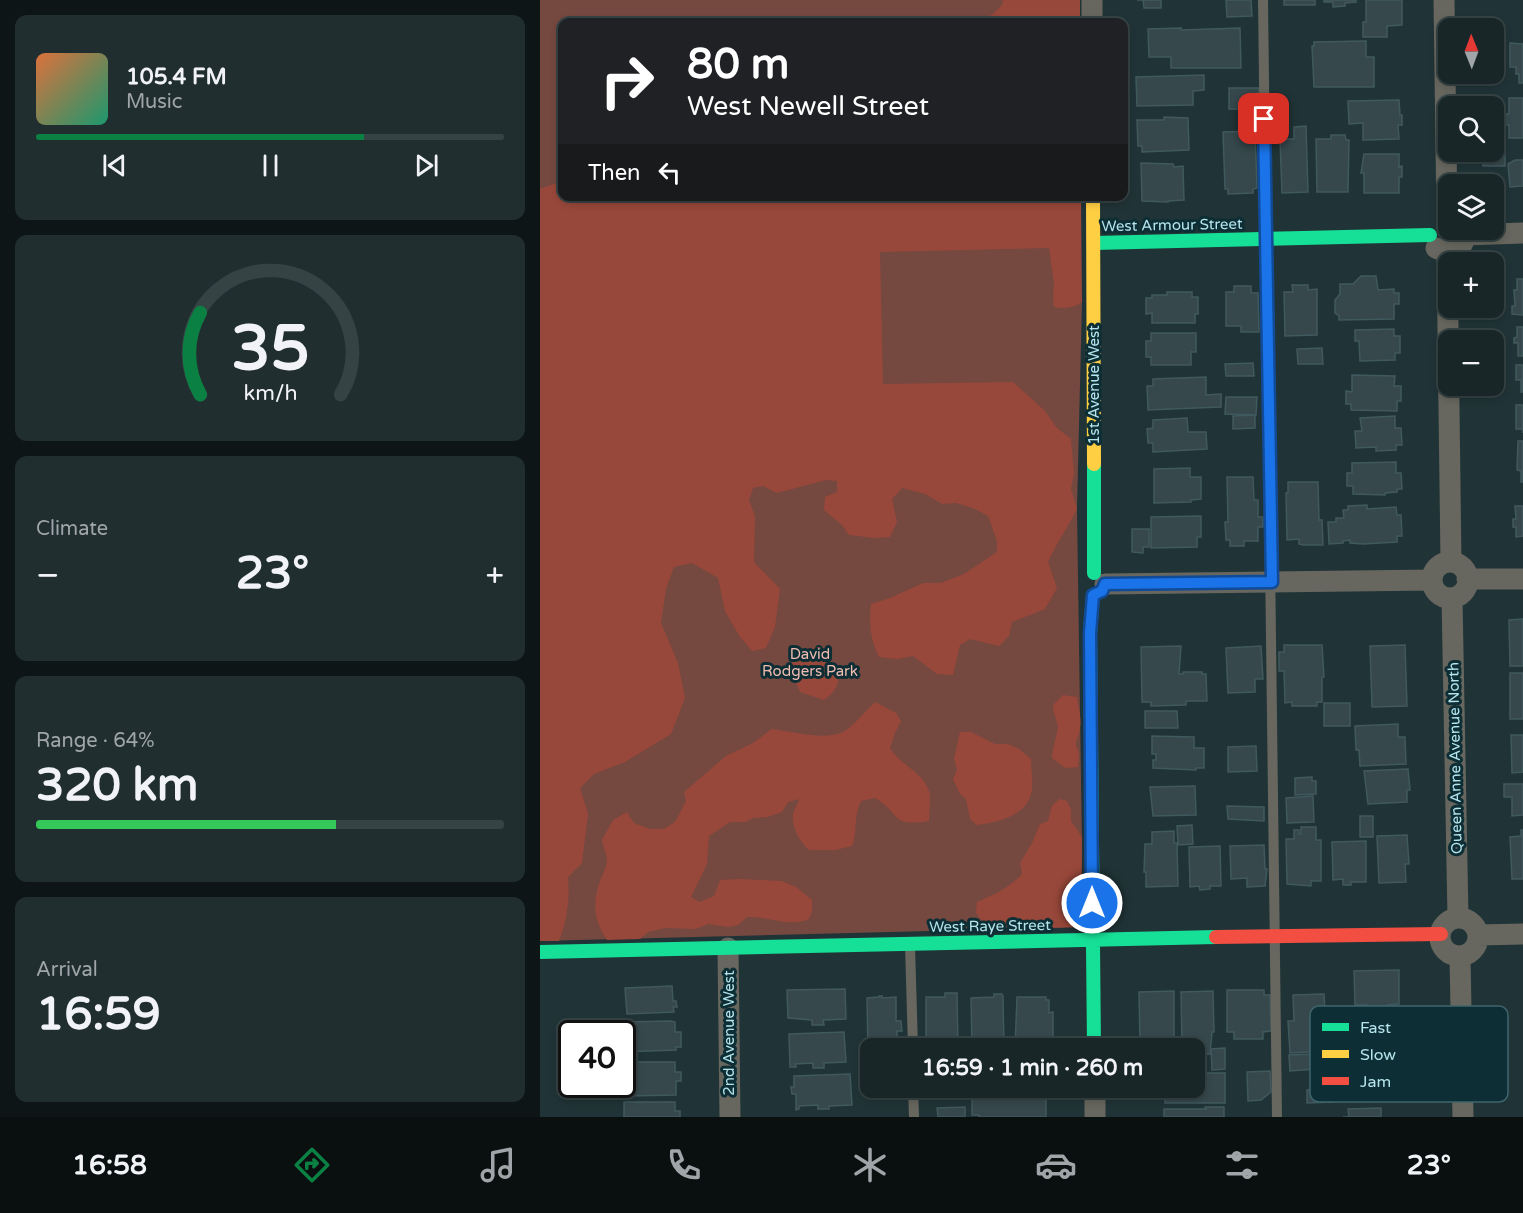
<!DOCTYPE html>
<html lang="en">
<head>
<meta charset="utf-8">
<style>
  body { margin:0; font-family:"Varela Round",sans-serif; background:#212e30; color:#f1f3f6; height:100vh; display:flex; flex-direction:column; font-size:22px; white-space:nowrap }
  * { box-sizing:border-box; margin:0 }
  p { font-size:20px; color:#9fa5a8 }
  .icon { flex:none; width:33px; height:33px; fill:none; stroke:currentColor; stroke-width:2; stroke-linecap:round; stroke-linejoin:round }
  .map { position:relative; flex:1; overflow:hidden }
  .sheet { display:flex; flex-direction:column; gap:15px; padding:15px; background:#0d1516; width:540px }
  .sheet>* { flex:none }
  .top-card { position:absolute; left:18px; top:18px; width:570px; height:183px; border-radius:12px; box-shadow:0 3px 9px #0003,0 0 0 2px #364345; background:#202124; color:#fff; overflow:hidden }
  .needle { width:39px; rotate:359deg }
  .fabs { position:absolute; left:898px; top:18px; display:grid; gap:12px }
  .fabs a { display:grid; place-items:center; width:66px; height:66px; border-radius:12px; background:#182628; box-shadow:0 3px 9px #0003,0 0 0 2px #364345; font-size:30px }
  .speed { position:absolute; left:18px; top:1020px; display:flex; gap:12px; font-size:30px; font-weight:700; text-align:center }
  .speed>* { display:grid; place-content:center; width:78px; height:78px; border-radius:50%; background:#182628; box-shadow:0 3px 9px #0003,0 0 0 2px #364345; line-height:1 }
  .speed .limit { border:3px solid #111; border-radius:9px; background:#fff; color:#111 }
  .pin { position:absolute; display:grid; place-items:center; width:51px; height:51px; color:#fff; margin:-26px; border-radius:12px; box-shadow:0 3px 9px #0006 }
  .me { position:absolute; width:66px; margin:-33px; rotate:0deg; stroke-linejoin:round; filter:drop-shadow(0 0 4px #0008) }
  .turn { display:flex; align-items:center; gap:21px; height:126px; padding:0 30px; font-size:27px }
  .turn .icon { width:78px; height:78px; stroke-width:2.5 }
  .turn b { display:block; font-size:42px; line-height:51px }
  .then { display:flex; align-items:center; height:57px; padding:0 30px; background:#0003; gap:12px; font-size:22px }
  .big { font-size:45px; font-weight:700; line-height:1.1 }
  .sheet .widget { flex:1; display:flex; flex-direction:column; justify-content:center; gap:9px; min-width:0; padding:0 21px; border-radius:12px; background:#212e30 }
  .sheet .dial { align-items:center; gap:0 }
  .dial svg { height:156px; overflow:visible; fill:none; stroke:#364345; stroke-width:7; stroke-linecap:round; text-anchor:middle }
  .dial text { fill:#f1f3f6; stroke:none }
  .song { display:flex; align-items:center; gap:18px }
  .cover { width:72px; height:72px; border-radius:9px; background:linear-gradient(135deg,hsl(20 70% 55%),hsl(160 70% 35%)) }
  .played { height:6px; border-radius:3px; background:linear-gradient(90deg,#0b8043 70%,#364345 70%) }
  .keys { display:flex; justify-content:space-around; direction:ltr }
  .heat { display:flex; justify-content:space-between; align-items:center; font-size:33px; direction:ltr }
  .charge { height:9px; border-radius:4px; background:linear-gradient(90deg,#34c759 64%,#364345 0) }
  .trip { position:absolute; left:320px; top:1038px; width:345px; height:60px; border-radius:12px; background:#182628; box-shadow:0 3px 9px #0003,0 0 0 2px #364345; font-weight:700; line-height:60px; text-align:center }
  .menu { display:flex; height:96px; justify-content:space-around; align-items:center; background:#0a0f10; color:#9fa5a8 }
  .menu .icon { width:42px; height:42px }
  .menu .on { color:#0b8043 }
  .menu b { font-size:27px; color:#f1f3f6 }
  main { display:flex; flex:1; min-height:0 }
  .map>svg:first-child { display:block }
  .green { fill:#754840 }
  .forest { fill:#98483a }
  .building { fill:#36484c; stroke:#40595e; stroke-width:1.5 }
  .lines { fill:none; stroke-linecap:round; stroke-linejoin:round }
  .lane { stroke:#67675f; stroke-width:10 }
  .street { stroke:#67675f; stroke-width:21 }
  .fast { stroke:#16e098; stroke-width:14 }
  .slow { stroke:#ffcf43; stroke-width:14 }
  .jam { stroke:#f24e42; stroke-width:14 }
  .route-casing { stroke:#114b97; stroke-width:15 }
  .route { stroke:#1a73e8; stroke-width:10 }
  .labels { text-anchor:middle; stroke-width:6; stroke-linejoin:round; paint-order:stroke }
  .street-label { font-size:15px; fill:#b5e4ed; stroke:#0c2e34 }
  .park-label { font-size:15px; fill:#f1bcb1; stroke:#0c2e34 }
  .key { fill:#0c2e34; stroke:#3f656c; stroke-width:1.5 }
  .key-label { font-size:16px; fill:#b5e4ed }
</style>
</head>
<body>
<main>
<section class="sheet">
<div class="widget">
<div class="song"><i class="cover"></i><div><b>105.4 FM</b><p>Music</p></div></div>
<div class="played"></div>
<div class="keys"><svg class="icon" aria-label="previous" viewBox="0 0 24 24"><path d="M18 5L8 12l10 7zM5 5v14"/></svg><svg class="icon" aria-label="pause" viewBox="0 0 24 24"><path d="M8 5v14M16 5v14"/></svg><svg class="icon" aria-label="next" viewBox="0 0 24 24"><path d="M6 5l10 7-10 7zM19 5v14"/></svg></div>
</div>
<div class="widget dial"><svg viewBox="0 0 100 80">
<path d="M14 69A42 42 0 1 1 86 69"/>
<path d="M14 69A42 42 0 0 1 14 27" stroke="#0b8043"/>
<text x="50" y="56" font-size="32" font-weight="700">35</text>
<text x="50" y="72" font-size="11">km/h</text>
</svg></div>
<div class="widget"><p>Climate</p>
<div class="heat"><a>−</a><b class="big">23°</b><a>+</a></div>
</div>
<div class="widget"><p>Range · 64%</p><b class="big">320 km</b><div class="charge"></div></div>
<div class="widget"><p>Arrival</p><b class="big">16:59</b></div>
</section>
<div class="map">
<svg width="983" height="1117" viewBox="0 0 983 1117">
  <rect width="100%" height="100%" fill="#203336"/>
  <path class="green" d="M0,0H529L530,22H22V196L531,197L542,302L537,509L542,844L541,927L0,941Z"/>
  <path class="forest" d="M463,0H540V22H443L445,17L452,15L462,5Z
    M22,181V196L541,197L542,302C533,308 525,309 514,307L513,297L514,284L509,248L340,252L343,384L473,382L505,411L516,427L531,439L534,473L531,489L537,509C528,527 516,544 508,562L517,588L505,609L472,622L469,636L459,646L430,639L420,645L413,675L397,674L373,656L357,659L339,657C330,639 329,624 331,604L350,598L383,583H401L424,574L457,552V541L448,516L433,508L416,503L402,504L385,494L362,488L352,499L357,522L350,537L335,538L309,535L302,525L284,510L285,497L297,492V481L286,480L237,493L223,486L213,488L209,500L215,516L214,562L240,589L235,627L226,648L212,651L200,637L185,611L178,578L152,563L134,567L126,589L121,623L138,663L145,698L131,734L85,762L54,774L40,788L48,814L42,863L28,877C30,900 27,920 19,941H0V189Z
    M274,647C295,663 311,681 284,700L260,692L250,667L253,657L264,654Z
    M523,695L537,697C538,706 542,719 540,728C539,739 532,742 539,752L538,767L525,768L512,758C512,749 518,733 518,726C517,721 513,713 513,705Z
    M335,702L356,713L361,721L355,733L350,748C359,764 384,773 389,791C391,800 389,812 389,821C349,827 362,814 335,798L321,801C313,817 318,831 312,846L295,850H269C260,842 251,827 253,814C254,809 258,804 259,799L248,802L242,812L227,817L213,818L205,822H190L169,836L167,864L151,897L159,902L174,896L180,880L200,879L242,881L256,887L272,900V911L269,919C249,928 229,916 207,917L198,925L188,927L168,924L156,929L125,928L108,932L100,939L67,940C54,921 52,903 60,881C63,873 67,868 67,859C66,853 63,846 62,840L73,820L87,812L94,823L110,829H124L135,822L146,801L144,792L186,756L213,743L232,729C250,731 285,741 303,732C313,727 326,710 335,702Z
    M420,732H431L455,744H467L479,749L491,759C491,769 493,779 492,788C490,815 459,822 437,825L430,819L426,799L420,794L413,779L417,770L414,759Z
    M519,799L527,801L531,810V821L542,837L541,927L449,930L436,913L437,902C454,895 470,887 482,874L480,863L492,843L500,824L508,821L512,806Z"/>
  <path class="building" d="M597,0H621V8H604L603,0Z
    M686,0H711L712,16L687,17Z
    M744,0H775V5H744Z
    M784,0H816V2L805,3V6L793,7V2H784Z
    M826,0H862V25L847,26V37H823V22H826Z
    M641,28V30L700,28L701,68H631V57H609L608,29Z
    M826,41V57H834V87H774L772,46H774V42Z
    M970,43L983,44V83H979V74H976V67H970Z
    M664,75V90L653,91V105L597,106L596,77Z
    M689,88H719V109H689Z
    M969,98H983V138H969V125H965L966,114H969Z
    M859,100L860,115H862V125H858L859,139L823,140V123L809,124L808,101Z
    M624,117L648,118L649,150L602,152V146H598L597,120H624Z
    M766,126L768,192L742,193L740,139H754V127Z
    M715,131L717,188L713,189V193L688,194V189H685L683,132Z
    M791,135H805L806,140H809L808,192H777L776,139H791Z
    M943,153H965V166H943Z
    M824,154H859V167L862,166V177H859V193H824V173H821Z
    M975,160H983V186L970,187L968,164Z
    M601,163L633,164L634,167L643,166L644,200L628,201V202L602,201Z
    M821,276H836L838,290L854,289V293H859V304H854V319L799,320V316L795,313V300L800,294V284H813Z
    M977,279H983V315L972,314V306H975L974,290H977Z
    M752,285H768V290L777,289V335L745,336L744,292H753Z
    M694,286H711V293H718L719,332H701V326H686V292H694Z
    M627,292H652V297H658V314H655V323H612V313L606,314V298H612V295H627Z
    M977,327H983V356H978V343H974V338L977,337Z
    M854,329V336H860V353H855V360L820,361L819,341H815V330Z
    M611,333H656V352H651V365H611V357H606V341H611Z
    M782,348L783,364H758L757,349Z
    M713,363L714,376H686L685,364Z
    M976,365H983V392H981V380H976Z
    M812,375L855,376L854,386H861V401H857V411L811,410V404H806V391L812,392Z
    M666,377V395L681,394V407L608,410L607,386H613V379Z
    M686,397H717L716,415L685,414Z
    M976,405H983V433V429H976Z
    M715,415V428L693,429V416Z
    M855,416V428H861L862,445H856V450L836,451V447L816,448L815,431H822L820,418Z
    M647,418L648,432H666L667,449L613,452V443H608L607,429L613,428V420Z
    M978,441H983V482H981V471L977,470Z
    M856,462V473H861L862,489H857V492L845,493V495L813,494V486H807V473H812V463Z
    M650,468V477H661V499L651,500V502L614,503V469Z
    M687,477H713L714,500H718V517H723V527H718V541H704V546H690V540H686L685,522H688Z
    M748,482H778L779,520H782L783,545H763L759,544V539L747,540L746,493H748Z
    M827,505V509L856,507L857,515H861L862,536H857V542L823,544L810,543V540L803,541V543L789,544L788,522H796V518H804L803,510H808V506Z
    M975,506H983V536L976,537V527H973V519H976Z
    M661,516V537H657V547L611,548V517Z
    M592,529H609V547H603V553L592,552Z
    M983,619V666H970L969,620Z
    M744,645H782L784,677H782V702H777V706H752V702L745,703L744,671H739V652H744Z
    M865,645L867,706L832,707L830,646Z
    M641,646L639,674H643V672H662V674H666L667,701H646V705L611,706V702H602L601,647Z
    M721,646L723,679H715V692L688,693L686,648Z
    M970,673H983V719H970Z
    M784,703H810V726H784Z
    M605,711H637L638,728H605Z
    M858,724V737H865L866,764L820,766L819,750H816L815,726Z
    M971,735H983V772L972,773Z
    M612,736L654,737V748H664V768H656V770L613,768V760H616V754H612Z
    M716,746L717,771L688,772V747Z
    M868,769L870,790H867V802L828,804L824,771Z
    M772,777V781H776V794L755,795V778Z
    M964,784H983V815L972,816V797H964Z
    M655,786L656,815L613,816L610,787Z
    M773,796L774,822L747,823L746,798Z
    M687,806L724,807V821L688,819Z
    M820,816H833V837H820Z
    M652,825L653,844L638,845L637,826Z
    M761,827H776V840H781V881H771V886L747,884L746,839H754V830H759V834H761Z
    M981,830H983V879H972L970,837L981,836Z
    M634,831V843H637L638,886L606,887V872H604L605,844H612V832Z
    M867,835L869,864H865L866,882L839,883L837,836Z
    M826,841V882H811V885H803V879L793,880L792,842Z
    M724,845L725,869H727L725,886L707,887V878L691,879L690,846Z
    M680,846L681,886H670V889L660,890L659,886L650,887L649,847Z
    M859,970V1004L847,1005L846,1008L828,1009L827,1005H815L814,971Z
    M132,986L133,1001H136L137,1007H133L134,1012L87,1014L85,988Z
    M305,989L306,1019L283,1020L284,1025H272V1020L248,1018L247,990Z
    M687,990H724V995H730L731,1031L723,1032V1039H694V1032H687Z
    M634,991V1043H600L599,992Z
    M673,991L674,1032H672L670,1054H654V1048H651V1047H642L641,992Z
    M405,993H417L418,1048H386V997H405Z
    M454,994H462L463,996L464,1048H432L431,998L454,997Z
    M784,994L787,1051L750,1053L748,1021H754L753,995Z
    M339,996H342V998L356,997V1021H361L362,1031H357V1048H330V1054H328L327,998L339,997Z
    M477,997H506V1000H509V1013L513,1012V1048H475Z
    M131,1021L135,1022V1032H141V1047H136V1050L82,1052L81,1022Z
    M304,1032L306,1062L284,1063V1068H273V1063L255,1064L256,1067H250L249,1034Z
    M685,1048V1069L672,1070L671,1049Z
    M774,1054L775,1069L750,1071L749,1055Z
    M96,1062H135V1072H141V1081H136V1095L88,1096L87,1094H74V1084H82V1071H87V1068H96Z
    M730,1071L731,1092L721,1100L708,1101L707,1072Z
    M654,1073H685V1103H625V1098L619,1099V1088H654Z
    M310,1074L312,1105L289,1106V1109H278V1105L259,1106V1109L256,1110V1094H252L251,1087H254V1076Z
    M499,1089V1093H506V1117H439V1115H432V1093H446V1091Z
    M792,1089V1102L767,1103V1090Z
    M84,1102H135V1111H140V1117H84Z
    M425,1107V1117H398L397,1108Z
    M665,1107H684V1117H624V1109H666Z
    M841,1108V1117H803H809L808,1109Z"/>
  <g class="lines">
    <path class="lane" d="M723,0L737,1117
      M370,945L373,1048
      M373,1088L374,1117"/>
    <path class="street" d="M552,0V22
      M904,0L907,218
      M925,235L983,233
      M896,248C907,254 916,253 923,243L924,230
      M907,252L911,562
      M892 580a18 18 0 1 1 36 0a18 18 0 1 1-36 0Z
      M927,579H983
      M565,584L892,580
      M912,598L918,918
      M900 937a19 19 0 1 1 38 0a19 19 0 1 1-38 0Z
      M938,935L983,934
      M188,948L190,1117
      M920,956L923,1117
      M555,1088V1117"/>
    <path class="fast" d="M554,243L890,235
      M554,464V573
      M553,595L550,633L554,1048
      M0,952L676,937"/>
    <path class="slow" d="M553,196L554,464"/>
    <path class="jam" d="M676,937L901,934"/>
  </g>
  <g class="lines">
    <g class="route-casing">
      <path id="route" d="M552,903L550,633L553,595L562,591L565,584L732,582L724,119"/>
    </g>
    <use href="#route" class="route"/>
  </g>
  <g class="labels">
    <g class="street-label">
      <text transform="translate(632 225) rotate(-1)" y="5">West Armour Street</text>
      <text transform="translate(554 385) rotate(-90)" y="5">1st Avenue West</text>
      <text transform="translate(915 758) rotate(-91)" y="5">Queen Anne Avenue North</text>
      <text transform="translate(450 926) rotate(-1)" y="5">West Raye Street</text>
      <text transform="translate(189 1033) rotate(-90)" y="5">2nd Avenue West</text>
    </g>
    <g class="park-label">
      <text x="270" y="659">David<tspan x="270" dy="17">Rodgers Park</tspan></text>
    </g>
  </g>
  <rect x="770" y="1006" width="198" height="96" rx="9" class="key"/>
  <rect x="782" y="1023" width="27" height="8" fill="#16e098"/>
  <rect x="782" y="1050" width="27" height="8" fill="#ffcf43"/>
  <rect x="782" y="1077" width="27" height="8" fill="#f24e42"/>
  <g class="key-label">
    <text x="820" y="1033">Fast</text>
    <text x="820" y="1060">Slow</text>
    <text x="820" y="1087">Jam</text>
  </g>
</svg>
<div class="fabs">
<a><svg class="needle" viewBox="-14 -14 28 28"><path d="M0-13l5 13h-10z" fill="#e53935"/><path d="M0 13l5-13h-10z" fill="#9fa5a8"/></svg></a>
<a><svg class="icon" aria-label="search" viewBox="0 0 24 24"><circle cx="10" cy="10" r="6"/><path d="M15 15l6 6"/></svg></a>
<a><svg class="icon" aria-label="layers" viewBox="0 0 24 24"><path d="M12 4l9 5-9 5-9-5zM3 14l9 5 9-5"/></svg></a>
<a>+</a>
<a>−</a>
</div>
<div class="speed"><div class="limit">40</div></div>
<div class="pin" style="left:724px;top:119px;background:#d93025"><svg class="icon" aria-label="arrive" viewBox="0 0 24 24"><path d="M6 21V4h12l-3 4 3 4H6"/></svg></div>
<svg class="me" style="left:552px;top:903px" viewBox="-20 -20 40 40"><circle r="17" fill="#1a73e8" stroke="#fff" stroke-width="3"/><path d="M0-11L8 9 0 5-8 9z" fill="#fff"/></svg>
<div class="trip">16:59 · 1 min · 260 m</div>
<div class="top-card">
<div class="turn"><svg class="icon" aria-label="right" viewBox="0 0 24 24"><path d="M7 20v-9h11M14 6l5 5-5 5"/></svg><div><b>80 m</b>West Newell Street</div></div>
<div class="then">Then<svg class="icon" aria-label="left" viewBox="0 0 24 24"><path d="M17 20v-9H6M10 6l-5 5 5 5"/></svg></div>
</div>
</div>
</main>
<nav class="menu">
<b>16:58</b>
<svg class="icon on" aria-label="directions" viewBox="0 0 24 24"><path d="M12 3l9 9-9 9-9-9zM9 14v-3h6M13 9l2 2-2 2"/></svg>
<svg class="icon" aria-label="music" viewBox="0 0 24 24"><path d="M9 18V5l10-2v13"/><circle cx="6" cy="18" r="3"/><circle cx="16" cy="16" r="3"/></svg>
<svg class="icon" aria-label="phone" viewBox="0 0 24 24"><path d="M5 4h4l2 5-3 2q2 4 5 5l2-3 5 2v4C11 20 4 13 5 4z"/></svg>
<svg class="icon" aria-label="climate" viewBox="0 0 24 24"><path d="M12 3v18M4 7l16 10M4 17L20 7"/></svg>
<svg class="icon" aria-label="car" viewBox="0 0 24 24"><path d="M5 17H2v-5l4-1 3-4h7l3 4 3 1v5h-3M9 17h6M6 11h13"/><circle cx="7" cy="17" r="2"/><circle cx="17" cy="17" r="2"/></svg>
<svg class="icon" aria-label="filters" viewBox="0 0 24 24"><path d="M4 7h16M4 17h16"/><circle cx="9" cy="7" r="2"/><circle cx="15" cy="17" r="2"/></svg>
<b>23°</b>
</nav>
</body>
</html>
